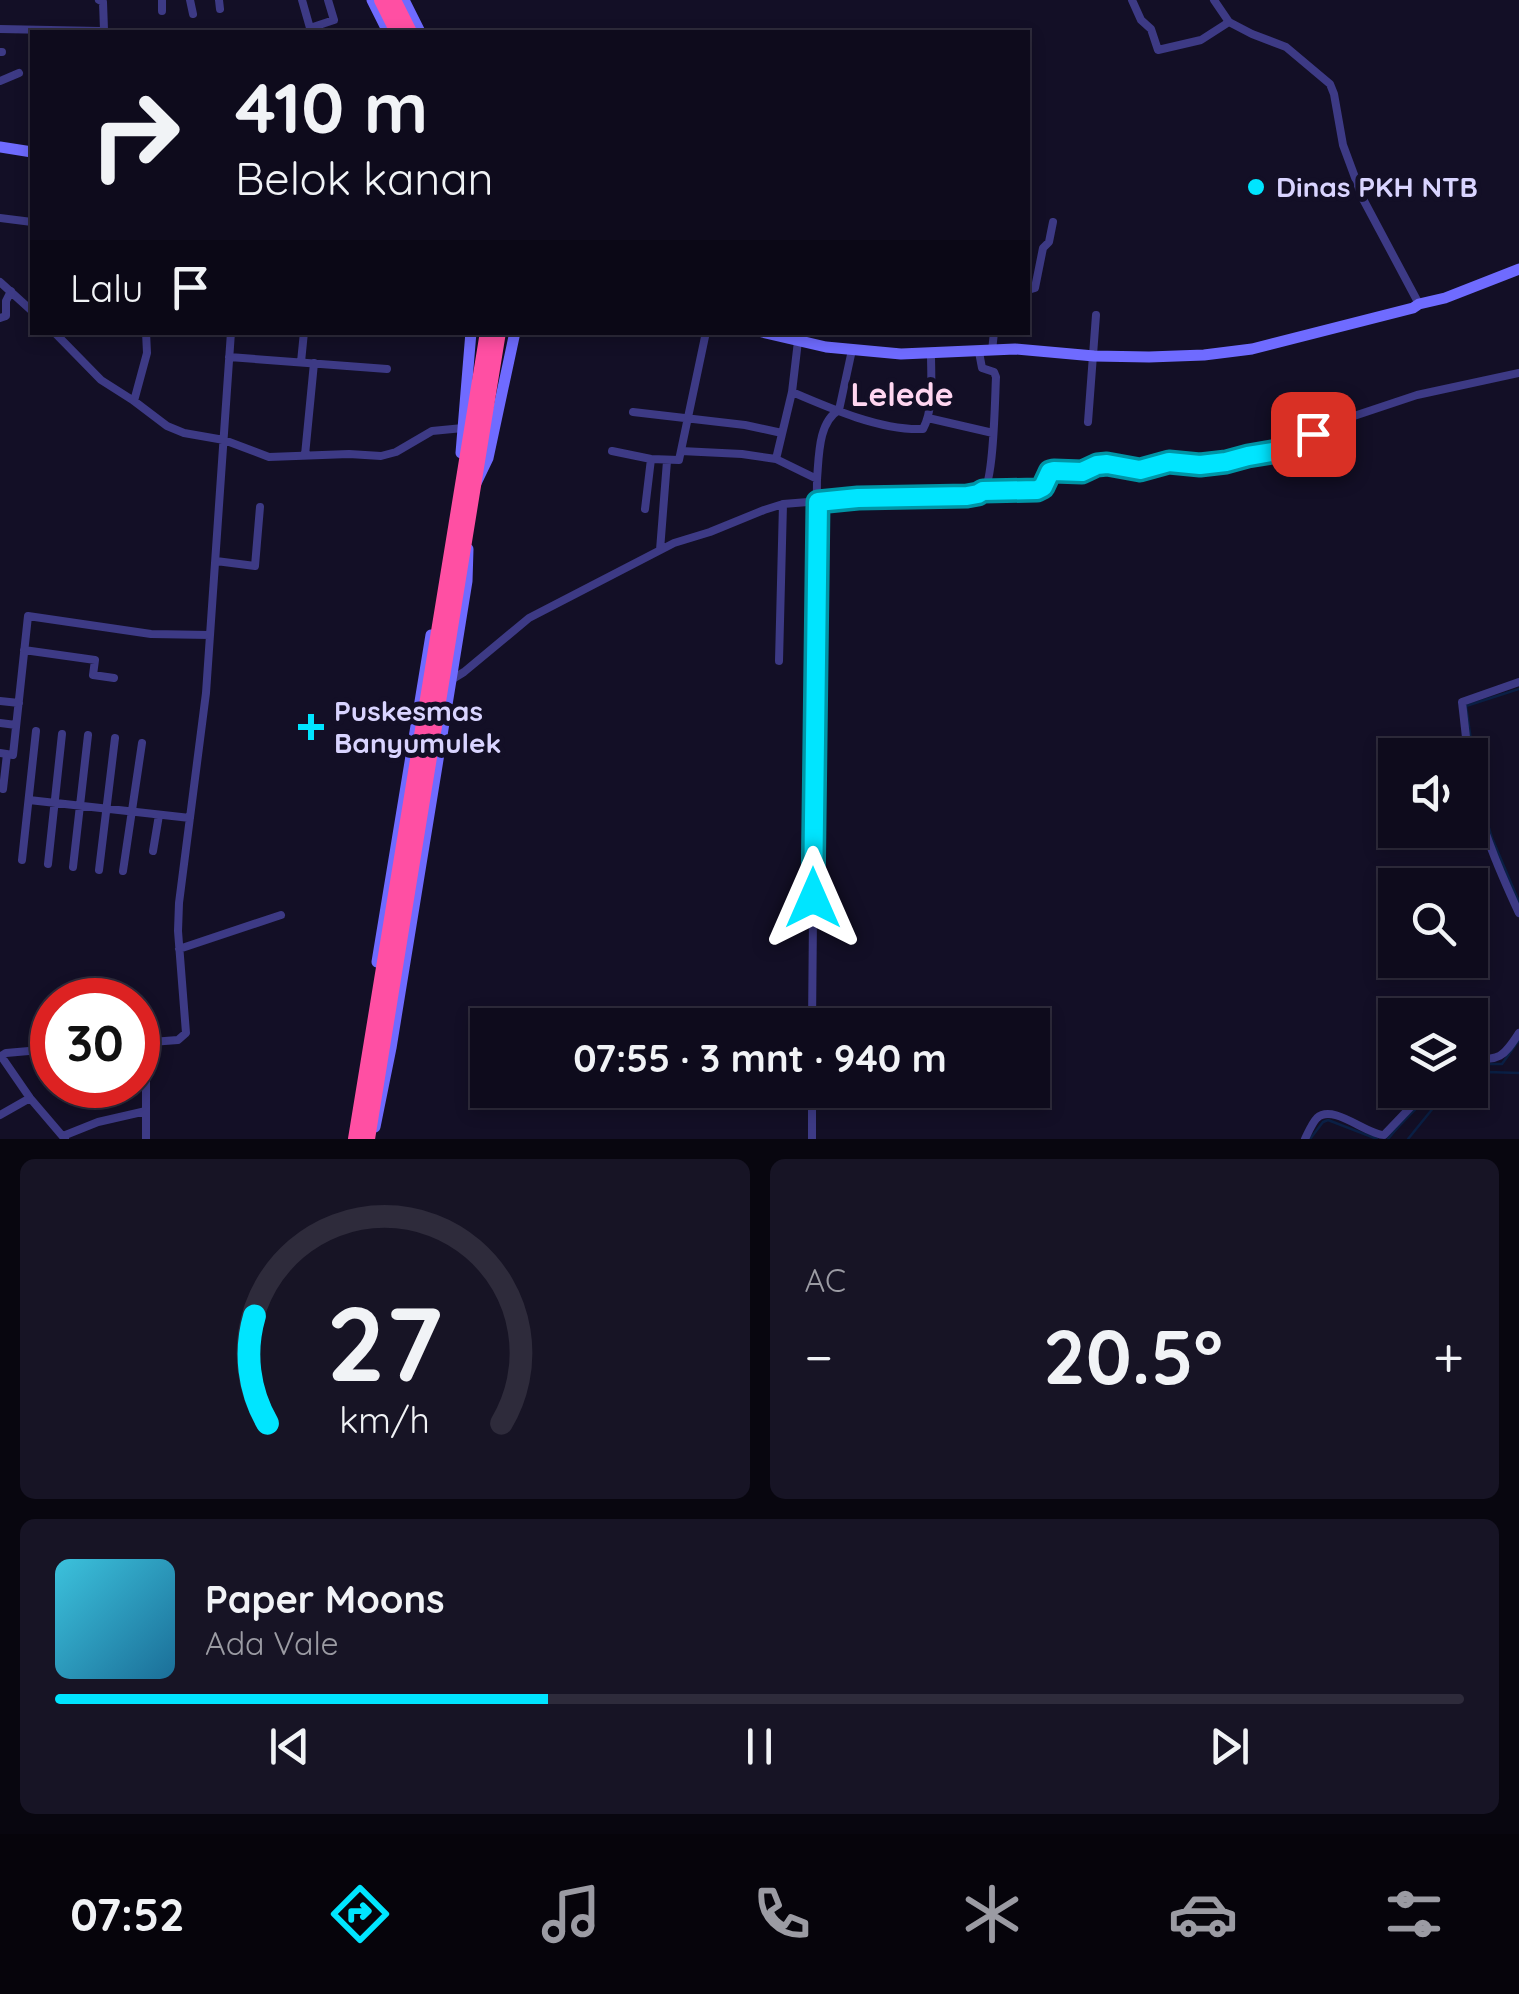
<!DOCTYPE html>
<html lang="id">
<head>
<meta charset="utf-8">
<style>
  body { margin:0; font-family:Quicksand,sans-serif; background:#171425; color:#f1f3f6; height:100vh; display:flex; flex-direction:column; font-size:38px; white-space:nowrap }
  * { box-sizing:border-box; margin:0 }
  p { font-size:32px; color:#9b9ba3 }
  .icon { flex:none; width:55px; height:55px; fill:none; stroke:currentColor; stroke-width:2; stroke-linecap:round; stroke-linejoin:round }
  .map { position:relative; height:1139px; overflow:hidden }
  .sheet { display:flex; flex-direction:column; gap:20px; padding:20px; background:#08060f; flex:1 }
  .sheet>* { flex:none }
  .hud { position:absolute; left:30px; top:30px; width:1000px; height:305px; border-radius:0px; box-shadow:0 5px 15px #0003,0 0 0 2px #2e2b3b; background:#0e0b1c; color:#f1f3f6; overflow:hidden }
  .fabs { position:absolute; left:1378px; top:738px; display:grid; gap:20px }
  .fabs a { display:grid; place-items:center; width:110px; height:110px; border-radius:0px; background:#0e0b1c; box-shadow:0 5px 15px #0003,0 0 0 2px #2e2b3b; font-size:50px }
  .speed { position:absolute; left:30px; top:978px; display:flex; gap:20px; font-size:50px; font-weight:700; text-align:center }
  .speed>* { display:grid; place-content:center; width:130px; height:130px; border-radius:50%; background:#0e0b1c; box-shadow:0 5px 15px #0003,0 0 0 2px #2e2b3b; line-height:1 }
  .speed .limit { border:15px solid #d22; background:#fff; color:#111 }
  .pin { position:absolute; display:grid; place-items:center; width:85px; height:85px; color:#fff; margin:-42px; border-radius:20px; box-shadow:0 5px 15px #0006 }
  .me { position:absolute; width:110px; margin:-55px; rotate:0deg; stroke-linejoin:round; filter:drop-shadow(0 0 8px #0008) }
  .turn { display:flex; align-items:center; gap:35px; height:210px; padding:0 40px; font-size:45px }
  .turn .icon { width:130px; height:130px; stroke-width:2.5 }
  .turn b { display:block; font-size:70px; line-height:85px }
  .then { display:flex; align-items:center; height:95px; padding:0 40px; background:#0003; gap:20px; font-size:38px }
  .big { font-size:75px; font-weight:700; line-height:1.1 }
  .sheet .tile { flex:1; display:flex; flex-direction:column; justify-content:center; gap:15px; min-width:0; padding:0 35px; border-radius:15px; background:#171425 }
  .sheet .dial { align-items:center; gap:0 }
  .dial svg { height:260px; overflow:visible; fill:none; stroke:#2e2b3b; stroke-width:7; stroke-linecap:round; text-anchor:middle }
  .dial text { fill:#f1f3f6; stroke:none }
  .song { display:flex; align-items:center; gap:30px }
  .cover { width:120px; height:120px; border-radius:15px; background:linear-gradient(135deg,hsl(190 70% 55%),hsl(200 70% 35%)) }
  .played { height:10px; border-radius:5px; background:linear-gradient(90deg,#00e5ff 35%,#2e2b3b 35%) }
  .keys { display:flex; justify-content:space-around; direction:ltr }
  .heat { display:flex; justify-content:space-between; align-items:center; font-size:55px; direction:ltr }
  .sheet .tiles { flex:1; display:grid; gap:20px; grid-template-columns:1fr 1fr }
  .tile:last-child { grid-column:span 2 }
  .trip { position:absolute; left:470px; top:1008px; width:580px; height:100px; border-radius:0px; background:#0e0b1c; box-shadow:0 5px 15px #0003,0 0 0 2px #2e2b3b; font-weight:700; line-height:100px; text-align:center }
  .menu { display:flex; height:160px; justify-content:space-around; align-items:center; background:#06040b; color:#9b9ba3 }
  .menu .icon { width:70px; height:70px }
  .menu .active { color:#00e5ff }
  .menu b { font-size:45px; color:#f1f3f6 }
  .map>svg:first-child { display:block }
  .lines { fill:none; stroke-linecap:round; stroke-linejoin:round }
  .stream { stroke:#0a1f44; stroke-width:2.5 }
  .street { stroke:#3d3a85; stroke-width:8 }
  .secondary { stroke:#6f6bff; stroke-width:11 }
  .highway { stroke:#ff4fa3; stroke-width:14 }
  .route-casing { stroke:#0095a6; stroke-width:25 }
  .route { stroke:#00e5ff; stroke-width:18 }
  .poi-dot { fill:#00e5ff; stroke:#130f26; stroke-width:4 }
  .labels { text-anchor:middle; stroke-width:10; stroke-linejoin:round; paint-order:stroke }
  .poi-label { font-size:28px; font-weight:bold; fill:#d9d4ff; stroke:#130f26; text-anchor:start }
  .quarter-label { font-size:32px; font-weight:bold; fill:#ffd6f0; stroke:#130f26 }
</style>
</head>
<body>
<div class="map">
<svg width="1519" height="1139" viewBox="0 0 1519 1139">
  <rect width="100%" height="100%" fill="#130f26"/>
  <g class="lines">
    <path class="stream" d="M1519,689L1466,706L1479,795L1492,838L1519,902
      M1470,1064H1502L1519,1040
      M1470,1080L1488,1072L1519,1073
      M1310,1139L1323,1122L1328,1120L1377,1139
      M1388,1139C1402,1121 1419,1107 1434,1090
      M1408,1139L1438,1102L1455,1090"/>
    <path class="street" d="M99,0L103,2L104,30
      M190,0L193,14
      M219,0L220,9
      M302,0L310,28
      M1132,0L1141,20L1151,29L1158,50L1201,40L1229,22
      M1214,0L1229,22L1252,34L1286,47L1330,84L1334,94L1343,145L1363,199L1419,304
      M162,11V0
      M310,28L334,20L328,0
      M0,29L150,32
      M0,52H2
      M0,81L19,73
      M0,218L32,222
      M0,282L32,311
      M1028,290L1035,288L1043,248L1049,242L1053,222
      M0,318L6,316V301L11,291
      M54,332L101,380L134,401L167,426L184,433L224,440L269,457L349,454L381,456L396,452L432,431L463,428
      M992,351L994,332
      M229,357L387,369
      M301,362L304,332
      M792,392C829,408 882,431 923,429C934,409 931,377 931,354
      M134,401L147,353L146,332
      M633,412L745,425L782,433
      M928,418L993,433
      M1088,422L1096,315
      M612,451L651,459L679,460L706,332
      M681,451L742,454L776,459L817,479
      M305,455L314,363
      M776,459L792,392L798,341
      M984,491H1037L1043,487L1050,473L1082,471L1102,464L1140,470L1169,463L1200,465L1227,462L1248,456L1284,450L1298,445L1327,425L1417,395L1519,373
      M645,509L651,459
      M660,550L667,461
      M216,561L255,566L260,507
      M24,650L95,660L93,675L114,678
      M779,661L783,504
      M451,680L464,672L529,618L674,543L710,532L764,510L783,504L858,498L967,496C972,495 978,496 983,492C994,482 995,395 996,377L994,372L982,368L979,352
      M0,701L19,703
      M0,723L16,725
      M0,753L13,755L28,616L151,634L210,635
      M1468,755L1462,702L1519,682
      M1470,770C1476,817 1499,870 1519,913
      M3,789L7,754
      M29,800L190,818
      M153,851L159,815
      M22,860L36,731
      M48,864L62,734
      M73,867L88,735
      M99,870L115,738
      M123,871L142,743
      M179,949L281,915
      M812,1025L817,479C819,457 818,422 839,410L852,350
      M138,1043L178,1040L186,1033L178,931L179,903L206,693L231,332
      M146,1043V1139
      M52,1049L6,1053L1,1056L30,1098L65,1139
      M1470,1059C1500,1060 1503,1058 1519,1033
      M0,1115L30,1098
      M63,1136L98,1122L146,1111
      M812,1139V1090
      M1305,1139C1308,1133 1312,1123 1317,1118C1333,1103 1367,1135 1384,1135L1427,1090"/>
    <path class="secondary" d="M372,0L388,32
      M404,0L420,32
      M0,147L32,152
      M762,332L826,347L901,354L1015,349L1094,356L1149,357L1204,355L1252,349L1413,308L1419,304L1445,298L1519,269
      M461,453L471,332
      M476,483L488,458L515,332
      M377,962L431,635
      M375,1127L391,1048L451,680L467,581L468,549"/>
    <path class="highway" d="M381,0L397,32
      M394,0L410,32
      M355,1139L487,332
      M368,1139L499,332"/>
  </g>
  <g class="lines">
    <g class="route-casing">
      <path id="route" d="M813,898L818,502L858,498L967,496L978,494L983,491L1037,490L1043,487L1050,472L1054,471L1082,472L1097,465L1107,464L1140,470L1169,462L1200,465L1226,462L1248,456L1284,450L1298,445L1313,434"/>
    </g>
    <use href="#route" class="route"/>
  </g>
  <g class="poi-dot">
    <circle cx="1256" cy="187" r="10"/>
    <path d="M306 712h10v10h10v10h-10v10h-10v-10h-10v-10h10z"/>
  </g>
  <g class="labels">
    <g class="poi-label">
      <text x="1276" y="197">Dinas PKH NTB</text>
      <text x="334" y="721">Puskesmas<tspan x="334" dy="32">Banyumulek</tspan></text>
    </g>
    <g class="quarter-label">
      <text x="902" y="406">Lelede</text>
    </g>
  </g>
</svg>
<div class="fabs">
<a><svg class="icon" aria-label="sound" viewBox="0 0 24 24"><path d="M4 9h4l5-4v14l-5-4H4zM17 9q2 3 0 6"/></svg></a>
<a><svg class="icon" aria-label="search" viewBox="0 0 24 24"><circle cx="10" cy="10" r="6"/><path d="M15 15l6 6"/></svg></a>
<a><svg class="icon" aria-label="layers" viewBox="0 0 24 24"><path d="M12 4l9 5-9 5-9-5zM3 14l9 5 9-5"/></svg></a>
</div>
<div class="speed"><div class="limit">30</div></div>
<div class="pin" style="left:1313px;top:434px;background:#d93025"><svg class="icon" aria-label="arrive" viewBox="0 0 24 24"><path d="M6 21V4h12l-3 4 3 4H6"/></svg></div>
<svg class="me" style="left:813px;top:898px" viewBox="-20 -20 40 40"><path d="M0-17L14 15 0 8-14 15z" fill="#00e5ff" stroke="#fff" stroke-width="4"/></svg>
<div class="trip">07:55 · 3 mnt · 940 m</div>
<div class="hud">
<div class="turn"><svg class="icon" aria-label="right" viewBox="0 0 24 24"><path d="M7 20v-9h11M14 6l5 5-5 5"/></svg><div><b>410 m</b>Belok kanan</div></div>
<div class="then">Lalu<svg class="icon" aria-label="arrive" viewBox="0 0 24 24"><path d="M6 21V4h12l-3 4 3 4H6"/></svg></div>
</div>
</div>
<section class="sheet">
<div class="tiles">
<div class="tile dial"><svg viewBox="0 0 100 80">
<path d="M14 69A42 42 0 1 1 86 69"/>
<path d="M14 69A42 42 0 0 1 10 36" stroke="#00e5ff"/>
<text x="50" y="56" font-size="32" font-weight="700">27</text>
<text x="50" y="72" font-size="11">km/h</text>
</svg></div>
<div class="tile"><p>AC</p>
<div class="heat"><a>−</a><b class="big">20.5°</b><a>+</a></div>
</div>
<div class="tile">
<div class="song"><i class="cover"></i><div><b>Paper Moons</b><p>Ada Vale</p></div></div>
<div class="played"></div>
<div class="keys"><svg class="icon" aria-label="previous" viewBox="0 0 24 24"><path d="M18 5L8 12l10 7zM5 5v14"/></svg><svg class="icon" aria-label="pause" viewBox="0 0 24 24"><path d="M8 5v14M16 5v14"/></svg><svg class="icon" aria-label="next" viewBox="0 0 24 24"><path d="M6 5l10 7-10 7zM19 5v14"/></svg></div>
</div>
</div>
</section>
<nav class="menu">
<b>07:52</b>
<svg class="icon active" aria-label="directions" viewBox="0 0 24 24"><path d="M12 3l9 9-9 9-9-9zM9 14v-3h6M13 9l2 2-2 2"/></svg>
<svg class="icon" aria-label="music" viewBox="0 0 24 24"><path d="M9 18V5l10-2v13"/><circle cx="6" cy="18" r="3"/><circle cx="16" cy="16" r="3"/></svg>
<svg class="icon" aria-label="phone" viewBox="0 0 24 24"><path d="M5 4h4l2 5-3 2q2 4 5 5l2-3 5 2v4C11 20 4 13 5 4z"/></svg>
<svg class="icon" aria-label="climate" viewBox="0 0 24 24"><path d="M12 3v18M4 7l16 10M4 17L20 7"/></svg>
<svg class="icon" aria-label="car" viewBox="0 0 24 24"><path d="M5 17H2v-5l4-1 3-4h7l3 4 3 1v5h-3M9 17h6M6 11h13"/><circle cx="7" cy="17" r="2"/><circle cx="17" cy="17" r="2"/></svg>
<svg class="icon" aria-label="filters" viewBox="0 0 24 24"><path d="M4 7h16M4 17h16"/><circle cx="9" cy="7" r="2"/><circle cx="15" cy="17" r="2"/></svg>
</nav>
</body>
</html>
